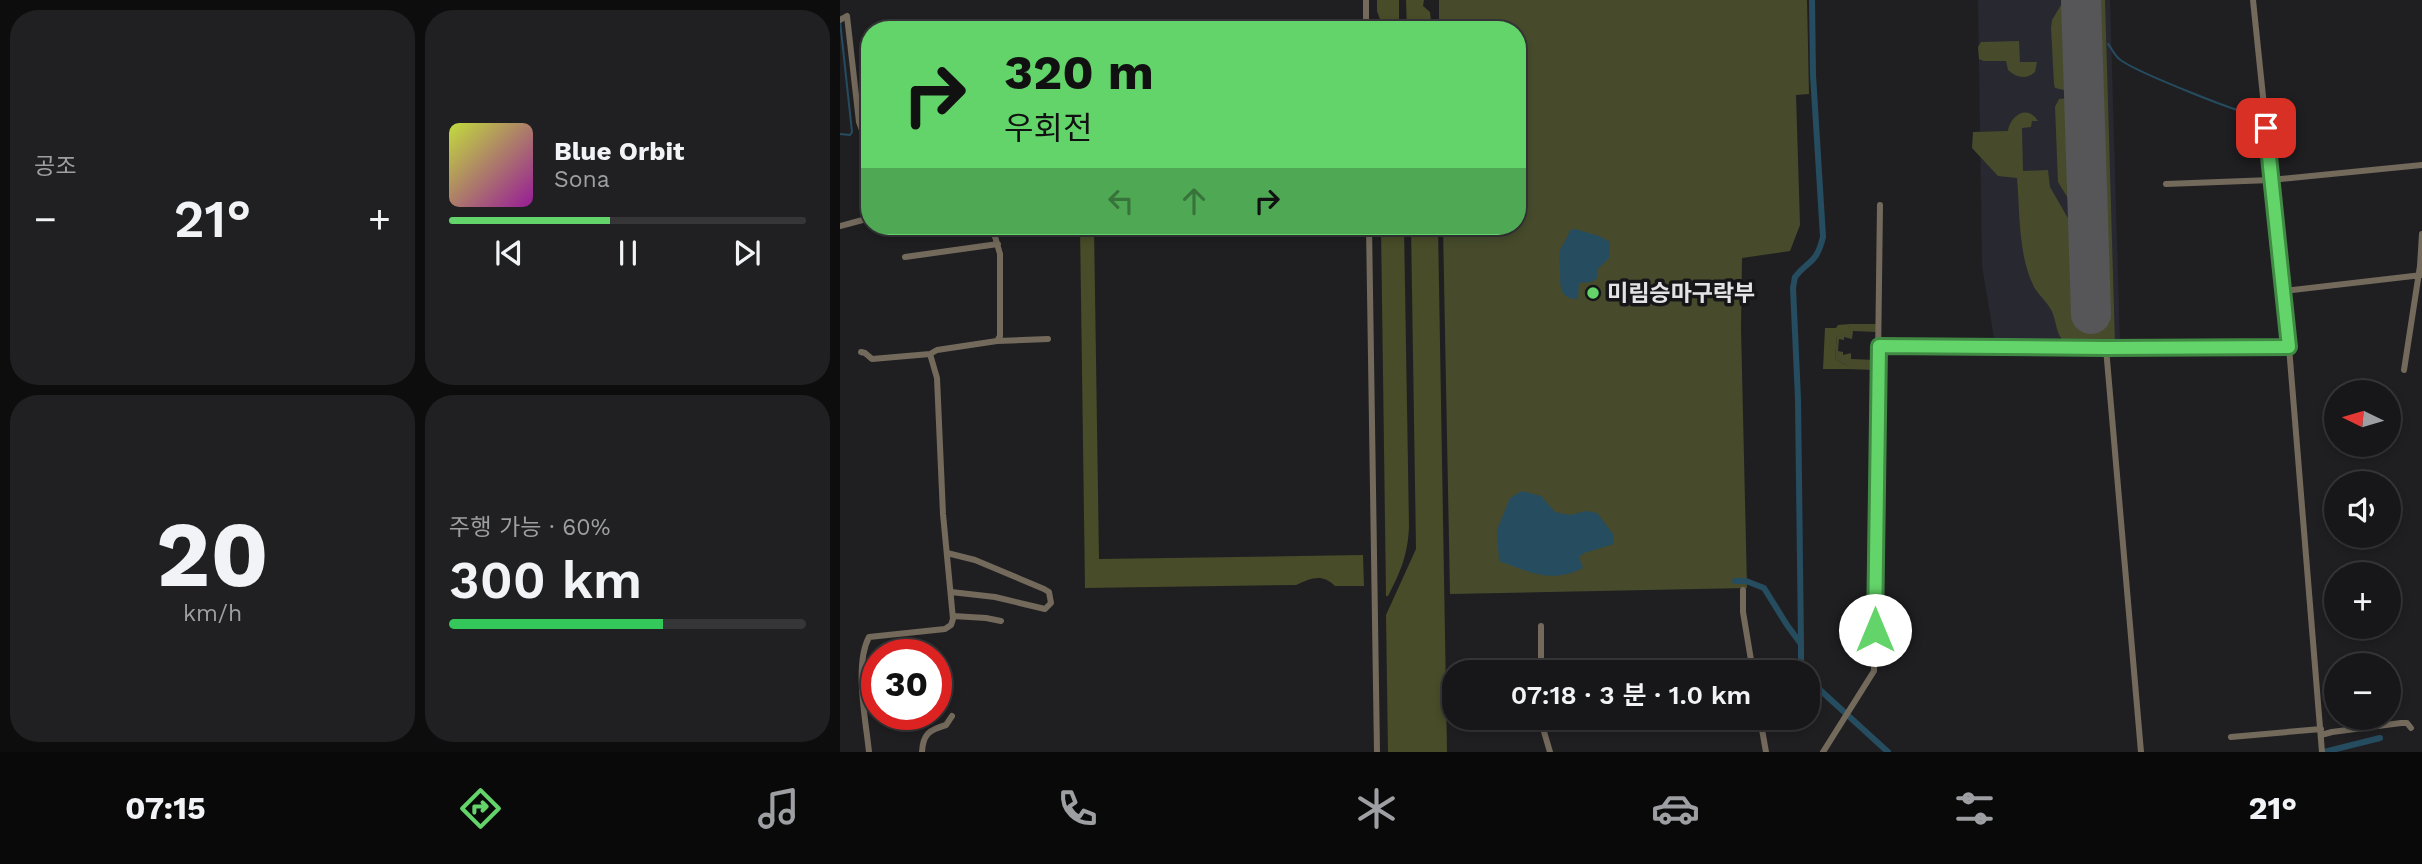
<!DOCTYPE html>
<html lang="ko">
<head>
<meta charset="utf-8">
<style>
  body { margin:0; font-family:"Work Sans","Noto Sans KR",sans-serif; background:#202023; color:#f1f3f6; height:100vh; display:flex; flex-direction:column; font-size:26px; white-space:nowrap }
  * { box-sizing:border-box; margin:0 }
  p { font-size:23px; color:#9e9fa2 }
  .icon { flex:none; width:38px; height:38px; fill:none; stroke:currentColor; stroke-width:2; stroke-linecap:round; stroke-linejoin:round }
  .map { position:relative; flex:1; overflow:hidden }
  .panel { display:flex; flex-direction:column; gap:10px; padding:10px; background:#0d0d0e; width:840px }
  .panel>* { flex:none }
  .hud { position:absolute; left:21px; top:21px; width:665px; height:214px; border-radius:28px; box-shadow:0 4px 10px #0003,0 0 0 2px #363639; background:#63d469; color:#111; overflow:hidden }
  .needle { width:46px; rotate:275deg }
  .fabs { position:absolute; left:1484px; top:380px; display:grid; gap:14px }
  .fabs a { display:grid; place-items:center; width:77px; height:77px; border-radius:50%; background:#17171a; box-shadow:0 4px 10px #0003,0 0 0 2px #363639; font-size:35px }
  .speed { position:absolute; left:21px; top:639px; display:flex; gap:14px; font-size:35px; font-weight:700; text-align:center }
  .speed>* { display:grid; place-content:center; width:91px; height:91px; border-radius:50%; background:#17171a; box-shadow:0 4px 10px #0003,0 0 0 2px #363639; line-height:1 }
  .speed .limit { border:10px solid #d22; background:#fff; color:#111 }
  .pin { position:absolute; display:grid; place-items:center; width:60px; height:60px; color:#fff; margin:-30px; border-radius:14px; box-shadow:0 4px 10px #0006 }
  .me { position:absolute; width:77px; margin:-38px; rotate:0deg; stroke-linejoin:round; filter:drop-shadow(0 0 5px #0008) }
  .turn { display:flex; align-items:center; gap:24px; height:147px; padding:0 28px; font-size:32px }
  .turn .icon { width:91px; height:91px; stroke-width:2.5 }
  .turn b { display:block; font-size:49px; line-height:60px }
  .lanes { display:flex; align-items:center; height:66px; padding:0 28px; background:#0003; justify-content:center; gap:35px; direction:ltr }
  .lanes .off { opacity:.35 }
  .big { font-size:52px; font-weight:600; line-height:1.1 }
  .panel .tile { flex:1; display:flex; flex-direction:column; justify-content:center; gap:10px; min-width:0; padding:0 24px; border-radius:28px; background:#202023 }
  .panel .dial { align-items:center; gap:0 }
  .dial b { font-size:91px; line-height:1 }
  .song { display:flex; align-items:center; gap:21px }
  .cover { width:84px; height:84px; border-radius:10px; background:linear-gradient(135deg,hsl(70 70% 55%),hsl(300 70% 35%)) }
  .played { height:7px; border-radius:4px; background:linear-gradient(90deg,#63d469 45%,#363639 45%) }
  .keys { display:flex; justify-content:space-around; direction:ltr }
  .heat { display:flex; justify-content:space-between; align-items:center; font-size:38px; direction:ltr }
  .charge { height:10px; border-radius:5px; background:linear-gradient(90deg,#34c759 60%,#363639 0) }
  .panel .tiles { flex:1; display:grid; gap:10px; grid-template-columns:repeat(2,1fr) }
  .trip { position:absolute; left:602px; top:660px; width:378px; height:70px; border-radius:28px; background:#17171a; box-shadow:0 4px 10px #0003,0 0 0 2px #363639; font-weight:600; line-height:70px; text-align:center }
  .dock { display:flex; height:112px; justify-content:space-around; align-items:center; background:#09090a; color:#9e9fa2 }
  .dock .icon { width:49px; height:49px }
  .dock .active { color:#63d469 }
  .dock b { font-size:32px; color:#f1f3f6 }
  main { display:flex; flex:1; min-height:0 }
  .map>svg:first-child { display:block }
  .built { fill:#282831 }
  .green { fill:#474b2c }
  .forest { fill:#484c28 }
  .water { fill:#264c60 }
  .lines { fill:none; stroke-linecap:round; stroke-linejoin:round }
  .stream { stroke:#264c60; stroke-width:2 }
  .canal { stroke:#264c60; stroke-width:6 }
  .runway { stroke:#565658; stroke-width:40 }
  .minor { stroke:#736a5c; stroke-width:6 }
  .route-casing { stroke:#408a44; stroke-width:18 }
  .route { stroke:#63d469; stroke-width:12 }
  .poi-dot { fill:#63d469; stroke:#161619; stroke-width:2.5 }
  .labels { text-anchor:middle; stroke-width:7; stroke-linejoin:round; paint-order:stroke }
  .poi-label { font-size:23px; font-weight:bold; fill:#e3e3e5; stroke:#161619; text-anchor:start }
</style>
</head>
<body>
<main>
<section class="panel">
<div class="tiles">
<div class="tile"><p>공조</p>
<div class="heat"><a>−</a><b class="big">21°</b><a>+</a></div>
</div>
<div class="tile">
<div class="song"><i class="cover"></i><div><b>Blue Orbit</b><p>Sona</p></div></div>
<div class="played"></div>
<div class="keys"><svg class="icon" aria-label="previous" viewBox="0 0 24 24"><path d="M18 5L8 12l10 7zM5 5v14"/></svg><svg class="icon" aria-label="pause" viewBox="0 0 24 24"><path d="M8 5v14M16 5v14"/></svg><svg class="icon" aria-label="next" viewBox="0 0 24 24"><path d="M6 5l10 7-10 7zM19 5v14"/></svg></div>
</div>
<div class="tile dial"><b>20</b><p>km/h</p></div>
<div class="tile"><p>주행 가능 · 60%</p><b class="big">300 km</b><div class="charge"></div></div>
</div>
</section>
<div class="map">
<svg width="1582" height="752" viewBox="0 0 1582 752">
  <rect width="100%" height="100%" fill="#1f1f22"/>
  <path class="built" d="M1138,0H1270L1280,345L1155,344L1142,266Z"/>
  <path class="green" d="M599,0H967L969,94L956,95L960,225L950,251L902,258L901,328L907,588L610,594L603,226H677V30H599Z
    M1224,0H1232L1234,84L1232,88L1224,90L1215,88L1214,84L1211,28L1212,20Z
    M1251,0H1265L1275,344L1225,343C1216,334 1217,325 1213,314C1209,303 1199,296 1194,287C1178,255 1180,212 1177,178L1158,176L1132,148L1133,132L1168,131C1170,115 1188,104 1198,121H1192L1191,127L1182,128L1183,171L1208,170L1210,187L1240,239L1241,317H1260Z
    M1179,41L1180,62H1197L1195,72C1186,80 1177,78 1168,70L1166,61H1144L1139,59L1138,47L1141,42Z
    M1230,98L1235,103L1239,205L1234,208L1218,182L1215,107L1219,99Z
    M1010,324H1037V332L1013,331L1012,339L1004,337V340L999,339L998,351L1003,352V355L1011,353V359L1036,360V370L1007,369V366L995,359L997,334H1008Z"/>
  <path class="forest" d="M537,0H559V30H544L537,11Z
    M566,0H584L583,6L590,12L591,21L578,30H567Z
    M240,226H254L259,559L523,555L524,586H495C482,573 471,578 456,585L245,588Z
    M541,226H564L569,526C568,554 561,571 548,596H546Z
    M571,226H598L607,752H548L546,615L576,549Z
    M1010,324L1009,334L997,335L995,359L1007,366V369H983L985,328H996L998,325Z"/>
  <path class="water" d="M735,229L759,236L770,242L769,258L758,269V277L752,282L739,283L738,299C716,299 721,281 720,267C720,261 718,257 720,250C723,244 728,237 730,230Z
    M682,491L701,496L715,512L730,515L746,511L757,513L773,534L774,544L744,553L739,557L743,568C711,584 690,572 659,561L657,530L670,498Z"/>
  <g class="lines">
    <path class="stream" d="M0,21L12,132L10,135L0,134
      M1268,44C1273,50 1275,57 1282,61C1298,72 1406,117 1422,116"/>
    <path class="canal" d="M895,581H906L924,588L947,625L961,644V664L965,672
      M961,644L958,399L953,288L955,277C969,259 976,265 983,237L973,75L972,0
      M968,679L1048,752
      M1484,752L1540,738"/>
    <path class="runway" d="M1241,0L1251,314"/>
    <path class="minor" d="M526,0V30
      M1413,0L1449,347L1482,752
      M0,20L7,16L19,122L30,152
      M1326,184L1431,180L1582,165
      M0,226L30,218
      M529,226L537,752
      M65,257L158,244
      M1443,291L1582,275
      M157,341L208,339
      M1039,346L1266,348L1449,347
      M1266,348L1301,752
      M21,352L25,353L32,359L90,354L97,350L157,341L160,336V254L152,226
      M1564,370L1580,266L1582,234
      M107,553L135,560L204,589L209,592L211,603L205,609L155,597L111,592
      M903,590V612L913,672
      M113,616L146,618L161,621
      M701,672V626
      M700,718L710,752
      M920,718L926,752
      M1481,735L1492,732L1561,723H1567L1571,728
      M1391,737L1481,729
      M29,752C26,721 14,665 29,637L105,629L111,625L113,619L103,514L97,378L90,354
      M82,752C83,734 89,730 106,725L112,716
      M983,752L1034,671L1040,205"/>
  </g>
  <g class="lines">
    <g class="route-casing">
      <path id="route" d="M1035,630L1039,346L1266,348L1449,347L1426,128"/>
    </g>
    <use href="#route" class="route"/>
  </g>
  <circle class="poi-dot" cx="753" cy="293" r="7"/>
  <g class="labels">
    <g class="poi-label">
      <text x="767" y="301">미림승마구락부</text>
    </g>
  </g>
</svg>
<div class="fabs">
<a><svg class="needle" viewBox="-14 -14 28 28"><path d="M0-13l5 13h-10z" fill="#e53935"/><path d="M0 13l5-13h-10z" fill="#9e9fa2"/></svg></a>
<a><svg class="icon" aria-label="sound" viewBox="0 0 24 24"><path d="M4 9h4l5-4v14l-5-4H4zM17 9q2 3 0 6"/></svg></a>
<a>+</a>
<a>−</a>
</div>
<div class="speed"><div class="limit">30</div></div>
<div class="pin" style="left:1426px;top:128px;background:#d93025"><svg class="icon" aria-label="arrive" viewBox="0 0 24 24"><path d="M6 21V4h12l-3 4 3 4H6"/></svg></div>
<svg class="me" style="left:1035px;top:630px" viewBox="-20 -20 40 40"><circle r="19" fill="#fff"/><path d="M0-13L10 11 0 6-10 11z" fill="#63d469"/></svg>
<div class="trip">07:18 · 3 분 · 1.0 km</div>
<div class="hud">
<div class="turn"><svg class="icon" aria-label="right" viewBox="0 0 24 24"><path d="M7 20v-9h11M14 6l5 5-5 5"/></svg><div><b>320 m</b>우회전</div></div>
<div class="lanes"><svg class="icon off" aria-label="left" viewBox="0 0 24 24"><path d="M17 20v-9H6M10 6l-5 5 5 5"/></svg><svg class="icon off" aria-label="ahead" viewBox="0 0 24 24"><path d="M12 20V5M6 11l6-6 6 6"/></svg><svg class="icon" aria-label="right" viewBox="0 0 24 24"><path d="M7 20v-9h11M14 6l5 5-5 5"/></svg></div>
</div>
</div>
</main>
<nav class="dock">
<b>07:15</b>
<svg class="icon active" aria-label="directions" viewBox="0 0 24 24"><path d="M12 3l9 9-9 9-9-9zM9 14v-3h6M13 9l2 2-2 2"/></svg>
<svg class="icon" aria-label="music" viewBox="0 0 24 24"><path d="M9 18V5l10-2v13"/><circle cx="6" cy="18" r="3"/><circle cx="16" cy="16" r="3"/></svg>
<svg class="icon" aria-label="phone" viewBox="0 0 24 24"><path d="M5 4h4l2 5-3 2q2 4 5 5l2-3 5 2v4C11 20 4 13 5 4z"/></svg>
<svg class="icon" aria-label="climate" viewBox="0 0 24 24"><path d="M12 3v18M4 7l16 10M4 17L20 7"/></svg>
<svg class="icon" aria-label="car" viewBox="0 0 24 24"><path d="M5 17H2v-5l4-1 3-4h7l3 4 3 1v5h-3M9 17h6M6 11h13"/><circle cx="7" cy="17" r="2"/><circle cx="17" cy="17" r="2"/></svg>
<svg class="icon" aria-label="filters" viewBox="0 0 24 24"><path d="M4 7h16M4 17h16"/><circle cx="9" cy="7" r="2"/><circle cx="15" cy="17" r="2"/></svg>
<b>21°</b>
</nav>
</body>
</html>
